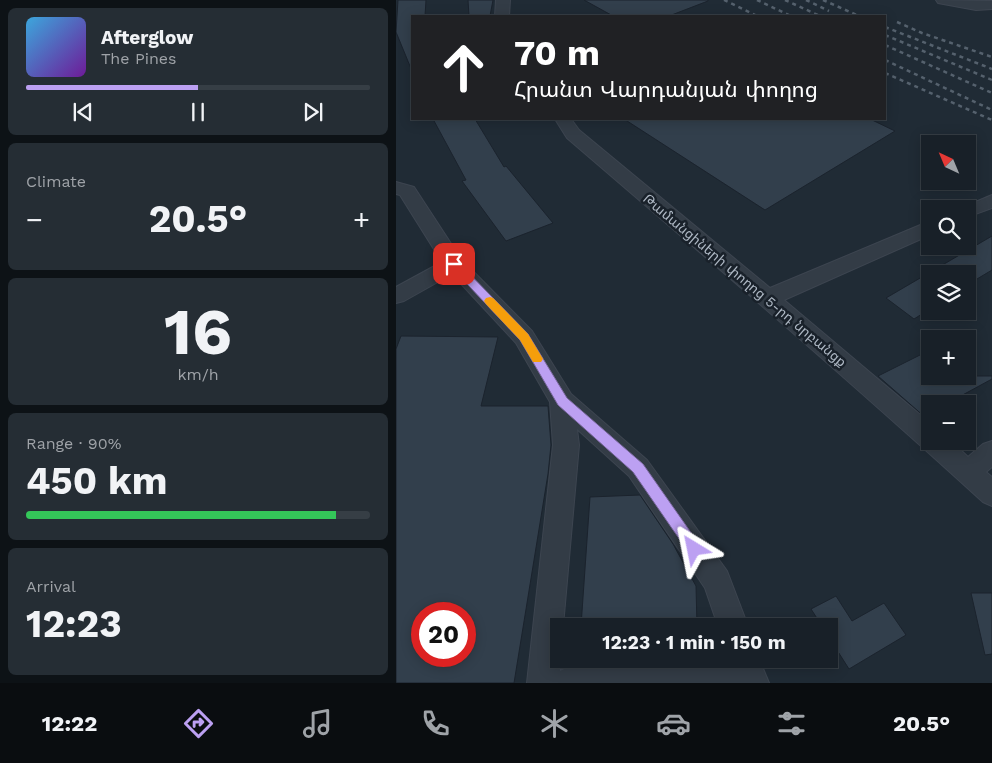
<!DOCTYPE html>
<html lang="en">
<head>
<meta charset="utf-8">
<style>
  body { margin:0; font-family:"Work Sans","Noto Sans Armenian",sans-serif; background:#252d34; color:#f1f3f6; height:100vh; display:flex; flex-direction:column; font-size:19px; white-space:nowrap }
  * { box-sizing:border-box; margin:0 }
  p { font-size:16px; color:#9fa3a8 }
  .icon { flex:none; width:28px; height:28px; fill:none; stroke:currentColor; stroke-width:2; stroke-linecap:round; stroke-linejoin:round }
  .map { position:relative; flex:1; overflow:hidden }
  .sheet { display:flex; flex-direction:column; gap:8px; padding:8px; background:#0d1216; width:396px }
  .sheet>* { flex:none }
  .guide { position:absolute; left:15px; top:15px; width:475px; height:105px; border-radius:0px; box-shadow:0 2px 12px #0003,0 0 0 1px #363e45; background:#202124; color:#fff; overflow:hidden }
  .needle { width:32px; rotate:316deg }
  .fabs { position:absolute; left:525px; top:135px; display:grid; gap:10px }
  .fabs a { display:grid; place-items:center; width:55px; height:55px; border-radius:0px; background:#182028; box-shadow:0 2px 12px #0003,0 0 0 1px #363e45; font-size:25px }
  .speed { position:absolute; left:15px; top:602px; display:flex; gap:10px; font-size:25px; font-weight:700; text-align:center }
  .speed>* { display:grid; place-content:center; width:65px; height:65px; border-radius:50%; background:#182028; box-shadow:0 2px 12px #0003,0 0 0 1px #363e45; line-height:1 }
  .speed .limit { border:8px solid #d22; background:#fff; color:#111 }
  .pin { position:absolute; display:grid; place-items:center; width:42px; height:42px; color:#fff; margin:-21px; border-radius:10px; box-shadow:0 2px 8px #0006 }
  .me { position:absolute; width:55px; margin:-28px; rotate:325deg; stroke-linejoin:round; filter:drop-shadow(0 0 4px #0008) }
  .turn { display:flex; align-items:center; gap:18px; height:105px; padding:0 20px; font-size:22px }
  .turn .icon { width:65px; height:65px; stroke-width:2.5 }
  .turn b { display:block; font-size:35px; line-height:42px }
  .big { font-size:38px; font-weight:700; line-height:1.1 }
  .sheet .widget { flex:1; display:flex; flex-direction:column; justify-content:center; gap:8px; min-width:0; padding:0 18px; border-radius:8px; background:#252d34 }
  .sheet .dial { align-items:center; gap:0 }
  .dial b { font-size:65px; line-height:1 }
  .song { display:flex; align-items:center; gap:15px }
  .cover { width:60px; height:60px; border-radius:8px; background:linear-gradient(135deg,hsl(200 70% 55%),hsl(280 70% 35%)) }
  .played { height:5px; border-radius:2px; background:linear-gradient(90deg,#bca0f2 50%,#363e45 50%) }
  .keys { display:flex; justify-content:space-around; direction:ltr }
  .heat { display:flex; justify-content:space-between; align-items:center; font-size:28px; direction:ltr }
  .charge { height:8px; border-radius:4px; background:linear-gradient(90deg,#34c759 90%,#363e45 0) }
  .trip { position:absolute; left:154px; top:618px; width:288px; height:50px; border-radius:0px; background:#182028; box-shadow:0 2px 12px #0003,0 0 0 1px #363e45; font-weight:700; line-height:50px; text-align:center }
  .tabs { display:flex; height:80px; justify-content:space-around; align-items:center; background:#0a0d10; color:#9fa3a8 }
  .tabs .icon { width:35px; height:35px }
  .tabs .selected { color:#bca0f2 }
  .tabs b { font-size:22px; color:#f1f3f6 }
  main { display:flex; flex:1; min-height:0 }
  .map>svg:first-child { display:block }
  .building { fill:#323f4c; stroke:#1b232d; fill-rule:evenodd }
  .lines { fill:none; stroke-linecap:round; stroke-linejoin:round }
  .minor-casing { stroke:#3d4550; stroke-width:2 }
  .minor { fill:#333c46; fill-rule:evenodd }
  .rail { stroke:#55616d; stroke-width:2.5; stroke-dasharray:4 4; stroke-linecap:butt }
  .route { fill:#bca0f2; stroke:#7a689d }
  .slow { fill:#f59e0b }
  .labels { text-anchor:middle; stroke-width:5; stroke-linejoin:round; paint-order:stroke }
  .street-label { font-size:14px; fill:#adb7c3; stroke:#19212a }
</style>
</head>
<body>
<main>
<section class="sheet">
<div class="widget">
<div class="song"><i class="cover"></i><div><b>Afterglow</b><p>The Pines</p></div></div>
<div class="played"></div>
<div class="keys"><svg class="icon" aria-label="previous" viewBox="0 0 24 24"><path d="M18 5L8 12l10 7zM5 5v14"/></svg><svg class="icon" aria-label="pause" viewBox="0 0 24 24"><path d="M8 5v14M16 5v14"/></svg><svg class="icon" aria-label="next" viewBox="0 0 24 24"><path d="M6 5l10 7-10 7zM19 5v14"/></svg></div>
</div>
<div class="widget"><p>Climate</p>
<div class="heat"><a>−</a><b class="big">20.5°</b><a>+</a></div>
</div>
<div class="widget dial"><b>16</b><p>km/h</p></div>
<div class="widget"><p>Range · 90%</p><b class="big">450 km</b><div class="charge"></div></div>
<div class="widget"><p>Arrival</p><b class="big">12:23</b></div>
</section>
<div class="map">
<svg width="596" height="683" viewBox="0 0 596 683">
  <rect width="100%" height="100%" fill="#202b35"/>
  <path class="building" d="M2,0H30L29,16H16V71L0,32Z
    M72,0H97L94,16H73Z
    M188,0H312V1L273,16H217Z
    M37,119H79L108,167L110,166L157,223L110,241L66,181L70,180Z
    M228,119H474L499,131L369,210Z
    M596,236V270L571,285V274H534V309L518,319L490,298Z
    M5,336L102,337L85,406H152L155,445L152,474L118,683H0V349ZM26,614H69V656H26Z
    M534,350V376H596V379L550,404H534V416L530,418L482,376Z
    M244,495L277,544L300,586L301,626H185L194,497Z
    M575,593H596V654L589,655Z
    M440,596L456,621L488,603L510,635L453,669L432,636V626H426L415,609Z"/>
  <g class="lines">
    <g class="minor-casing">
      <path id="minor" d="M100,0H114L113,16H99Z
        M540,0L596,1V9L580,10L542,3Z
        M159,119H175L183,130L374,288L534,221V235L388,300L534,423V441H555L572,457L587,444L596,441V467L590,472L596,477V506L587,502C451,378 311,258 171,138Z
        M0,182L18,187L65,259L136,331L175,394L251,460L331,571L352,626H322L309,588L233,476L181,429L183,445L167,626H162L164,671L172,667L335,665L333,659H363L373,683H131L157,445L154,402L120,343L56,274L8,301L0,303V287L46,262L4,195L0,194Z
        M596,195V208L571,217V209H563Z"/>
    </g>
    <use href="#minor" class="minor"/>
    <path class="rail" d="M328,0L361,16
      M361,0L395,16
      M389,0L424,16
      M410,0L433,11
      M427,0L463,16
      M501,22L526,33L596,57
      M489,27L596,69
      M489,35L596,80
      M489,45L596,93
      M489,60L596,110
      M489,73L596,120"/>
  </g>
  <path class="route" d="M58,261L62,262L132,334L171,398L247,464L303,544L305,549L303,553L298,555L293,553L237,472L162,405L124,340L55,267L53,264L55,262Z"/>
  <path class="slow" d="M94,297L97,298L132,334L147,359L145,362H137L124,340L90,304L88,301L90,298Z"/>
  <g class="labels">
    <g class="street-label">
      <text transform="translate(349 280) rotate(40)" y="5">Թամանցիների փողոց 5-րդ նրբանցք</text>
    </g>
  </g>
</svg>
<div class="fabs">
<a><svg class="needle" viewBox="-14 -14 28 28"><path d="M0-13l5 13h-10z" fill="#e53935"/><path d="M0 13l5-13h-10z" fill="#9fa3a8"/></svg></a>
<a><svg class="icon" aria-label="search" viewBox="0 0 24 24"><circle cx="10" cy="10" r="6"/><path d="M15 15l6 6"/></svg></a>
<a><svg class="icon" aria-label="layers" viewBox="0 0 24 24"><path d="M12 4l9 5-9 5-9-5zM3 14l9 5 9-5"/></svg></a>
<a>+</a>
<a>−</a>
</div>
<div class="speed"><div class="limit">20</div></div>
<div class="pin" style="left:58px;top:264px;background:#d93025"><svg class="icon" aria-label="arrive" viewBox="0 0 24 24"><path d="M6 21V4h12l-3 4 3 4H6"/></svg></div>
<svg class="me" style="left:298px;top:549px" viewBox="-20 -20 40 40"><path d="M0-17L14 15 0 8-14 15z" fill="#bca0f2" stroke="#fff" stroke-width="4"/></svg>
<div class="trip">12:23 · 1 min · 150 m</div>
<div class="guide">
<div class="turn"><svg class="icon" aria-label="ahead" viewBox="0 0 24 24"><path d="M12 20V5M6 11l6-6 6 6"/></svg><div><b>70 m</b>Հրանտ Վարդանյան փողոց</div></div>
</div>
</div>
</main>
<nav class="tabs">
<b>12:22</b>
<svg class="icon selected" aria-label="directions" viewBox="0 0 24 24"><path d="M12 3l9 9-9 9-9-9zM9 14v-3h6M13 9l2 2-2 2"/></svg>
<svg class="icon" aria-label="music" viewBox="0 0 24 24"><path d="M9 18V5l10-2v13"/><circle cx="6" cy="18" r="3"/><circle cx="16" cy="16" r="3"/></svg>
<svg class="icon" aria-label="phone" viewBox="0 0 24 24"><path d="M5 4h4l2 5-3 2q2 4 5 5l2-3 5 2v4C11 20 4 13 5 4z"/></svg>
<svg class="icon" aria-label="climate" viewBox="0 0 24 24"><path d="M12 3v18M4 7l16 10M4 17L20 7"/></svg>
<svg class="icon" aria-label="car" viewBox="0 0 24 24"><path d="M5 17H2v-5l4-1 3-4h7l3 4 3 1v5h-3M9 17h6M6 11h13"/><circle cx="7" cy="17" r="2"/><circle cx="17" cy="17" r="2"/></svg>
<svg class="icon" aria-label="filters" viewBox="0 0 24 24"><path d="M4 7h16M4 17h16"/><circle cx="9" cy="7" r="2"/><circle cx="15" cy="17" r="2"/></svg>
<b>20.5°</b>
</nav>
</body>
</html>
